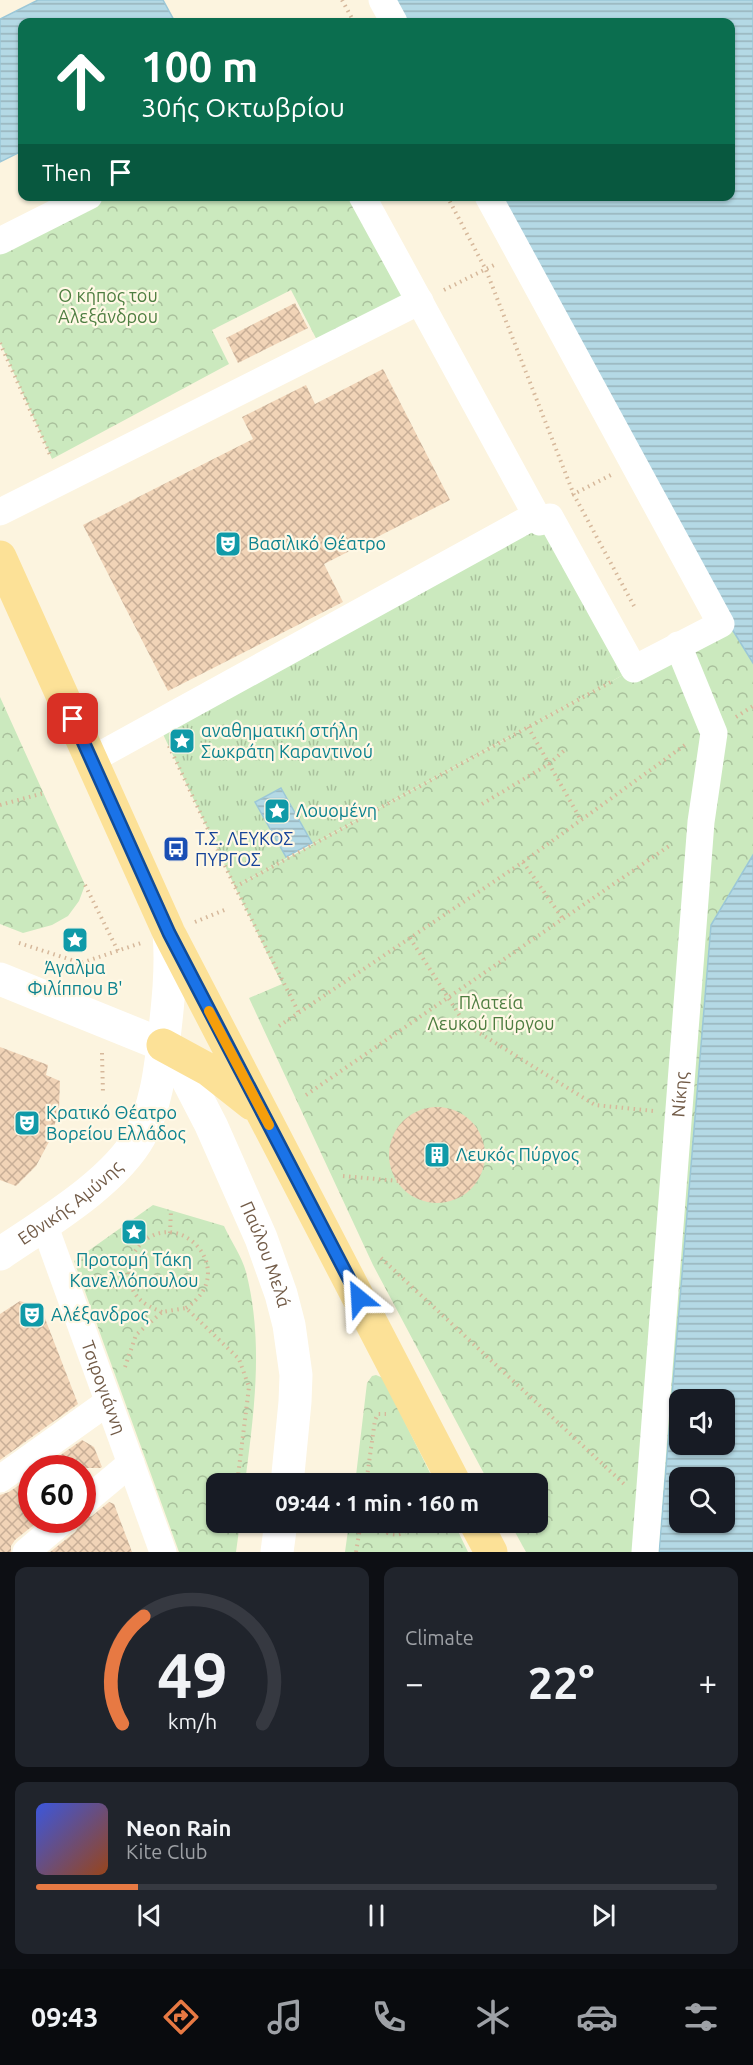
<!DOCTYPE html>
<html lang="en">
<head>
<meta charset="utf-8">
<style>
  body { margin:0; font-family:Ubuntu,sans-serif; background:#20242c; color:#f1f3f6; height:100vh; display:flex; flex-direction:column; font-size:22px; white-space:nowrap }
  * { box-sizing:border-box; margin:0 }
  p { font-size:20px; color:#9ea1a6 }
  .icon { flex:none; width:33px; height:33px; fill:none; stroke:currentColor; stroke-width:2; stroke-linecap:round; stroke-linejoin:round }
  .map { position:relative; height:1552px; overflow:hidden }
  .details { display:flex; flex-direction:column; gap:15px; padding:15px; background:#0d0f14; flex:1 }
  .details>* { flex:none }
  .top-card { position:absolute; left:18px; top:18px; width:717px; height:183px; border-radius:12px; box-shadow:0 2px 4px #0004; background:#0b6e4f; color:#fff; overflow:hidden }
  .fabs { position:absolute; left:669px; top:1389px; display:grid; gap:12px }
  .fabs a { display:grid; place-items:center; width:66px; height:66px; border-radius:12px; background:#171b24; box-shadow:0 2px 4px #0004; font-size:30px }
  .speed { position:absolute; left:18px; top:1455px; display:flex; gap:12px; font-size:30px; font-weight:700; text-align:center }
  .speed>* { display:grid; place-content:center; width:78px; height:78px; border-radius:50%; background:#171b24; box-shadow:0 2px 4px #0004; line-height:1 }
  .speed .limit { border:9px solid #d22; background:#fff; color:#111 }
  .pin { position:absolute; display:grid; place-items:center; width:51px; height:51px; color:#fff; margin:-26px; border-radius:12px; box-shadow:0 3px 9px #0006 }
  .me { position:absolute; width:66px; margin:-33px; rotate:333deg; stroke-linejoin:round; filter:drop-shadow(0 0 4px #0008) }
  .turn { display:flex; align-items:center; gap:21px; height:126px; padding:0 24px; font-size:27px }
  .turn .icon { width:78px; height:78px; stroke-width:2.5 }
  .turn b { display:block; font-size:42px; line-height:51px }
  .then { display:flex; align-items:center; height:57px; padding:0 24px; background:#0003; gap:12px; font-size:22px }
  .big { font-size:45px; font-weight:700; line-height:1.1 }
  .details .widget { flex:1; display:flex; flex-direction:column; justify-content:center; gap:9px; min-width:0; padding:0 21px; border-radius:12px; background:#20242c }
  .details .dial { align-items:center; gap:0 }
  .dial svg { height:156px; overflow:visible; fill:none; stroke:#363941; stroke-width:7; stroke-linecap:round; text-anchor:middle }
  .dial text { fill:#f1f3f6; stroke:none }
  .song { display:flex; align-items:center; gap:18px }
  .cover { width:72px; height:72px; border-radius:9px; background:linear-gradient(135deg,hsl(230 70% 55%),hsl(20 70% 35%)) }
  .played { height:6px; border-radius:3px; background:linear-gradient(90deg,#e77943 15%,#363941 15%) }
  .keys { display:flex; justify-content:space-around; direction:ltr }
  .heat { display:flex; justify-content:space-between; align-items:center; font-size:33px; direction:ltr }
  .details .tiles { flex:1; display:grid; gap:15px; grid-template-columns:1fr 1fr }
  .widget:last-child { grid-column:span 2 }
  .trip { position:absolute; left:206px; top:1473px; width:342px; height:60px; border-radius:12px; background:#171b24; box-shadow:0 2px 4px #0004; font-weight:700; line-height:60px; text-align:center }
  .dock { display:flex; height:96px; justify-content:space-around; align-items:center; background:#090b0e; color:#9ea1a6 }
  .dock .icon { width:42px; height:42px }
  .dock .active { color:#e77943 }
  .dock b { font-size:27px; color:#f1f3f6 }
  .map>svg:first-child { display:block }
  .grass { fill:url(#grass-tufts) }
  .forest { fill:url(#forest-crowns) }
  .water { fill:url(#water-rules); stroke:#9bc7d7; stroke-width:1.5; fill-rule:evenodd }
  .building { fill:url(#building-cross-hatch) }
  .lines { fill:none; stroke-linecap:round; stroke-linejoin:round }
  .path { stroke:#d6b89b; stroke-width:4; stroke-dasharray:1.5 4.5; stroke-linecap:butt }
  .street { stroke:#fff; stroke-width:27 }
  .secondary { stroke:#fff; stroke-width:33 }
  .primary { stroke:#fce197; stroke-width:33 }
  .route-casing { stroke:#114b97; stroke-width:15 }
  .route { stroke:#1a73e8; stroke-width:10 }
  .slow { stroke:#f59e0b; stroke-width:10 }
  .labels { text-anchor:middle; stroke-width:4.5; stroke-linejoin:round; paint-order:stroke }
  .park-label { font-size:18px; fill:#4e7e41; stroke:#fff8e5 }
  .culture-label { font-size:18px; fill:#0d838f; stroke:#fff8e5; text-anchor:start }
  .transit-label { font-size:18px; fill:#164399; stroke:#fff8e5; text-anchor:start }
  .street-label { font-size:18px; fill:#725b47; stroke:#fff8e5 }
</style>
</head>
<body>
<div class="map">
<svg width="753" height="1552" viewBox="0 0 753 1552">
  <defs>
    <pattern id="grass-tufts" width="24" height="20" patternUnits="userSpaceOnUse" patternTransform="scale(1.5)"><rect width="24" height="20" fill="#cbe9be"/><path d="M3 7l-1-3M5 7V3M7 7l1-3M15 17l-1-3M17 17v-4M19 17l1-3" fill="none" stroke="#a9c09c"/></pattern>
    <pattern id="forest-crowns" width="20" height="18" patternUnits="userSpaceOnUse" patternTransform="scale(1.5)"><rect width="20" height="18" fill="#cbe9be"/><path d="M2 6a3 3 0 1 1 6 0M12 15a3 3 0 1 1 6 0" fill="none" stroke="#a9c09c"/></pattern>
    <pattern id="water-rules" width="6" height="5" patternUnits="userSpaceOnUse" patternTransform="scale(1.5)"><rect width="6" height="5" fill="#b4d9e5"/><path d="M0 2.5h6" fill="none" stroke="#97b3bb"/></pattern>
    <pattern id="building-cross-hatch" width="8" height="8" patternUnits="userSpaceOnUse" patternTransform="scale(1.5)"><rect width="8" height="8" fill="#f1d4b7"/><path d="M0 0l8 8M0 8l8-8" fill="none" stroke="#c8af97"/></pattern>
  </defs>
  <rect width="100%" height="100%" fill="#fcf4df"/>
  <path class="grass" d="M540,522L634,669L313,844L281,788L255,802L287,858L235,887L162,732Z"/>
  <path class="forest" d="M88,197H362L416,295L320,346L291,290L212,330L229,364L52,459L0,342V241Z
    M727,621L753,663V855L711,925L659,1552H526L510,1523L537,1522V1484L489,1483L373,1265L249,998L282,984L235,887L634,669Z
    M0,697L85,885L79,901L68,916L52,925L23,933L0,924Z
    M153,1205L224,1226C231,1241 242,1257 246,1272C264,1342 254,1413 245,1483L216,1484V1522L240,1523L236,1552H179L74,1261Z
    M376,1375L383,1378L435,1483L355,1484L367,1383L372,1376Z
    M349,1523H454L468,1552H345Z"/>
  <path class="water" d="M38,0H163L175,22H22V151L0,162V19Z
    M390,0H753V663L727,621L496,197L730,196V22H402Z
    M281,788L312,843L286,857L255,802Z
    M753,855V1552H659L711,925ZM680,1400H724V1444H680ZM680,1478H724V1522H680Z"/>
  <path class="building" d="M295,303L308,328L238,363L226,338Z
    M383,369L450,500L324,564L343,602L168,691L83,525L253,439L242,417L306,385L315,404Z
    M0,1047L48,1065L46,1075L60,1081L59,1109L51,1138L36,1166L16,1186L0,1180Z
    M389 1155a48 48 0 1 1 96 0a48 48 0 1 1-96 0Z
    M20,1301L41,1308L78,1404L0,1460V1314Z
    M82,1440L94,1447L102,1467L100,1468H42Z
    M32,1476V1520H40L15,1540L11,1546V1552H0V1495L9,1492Z
    M109,1502L114,1504L132,1552H50L75,1532L79,1526V1520L92,1516Z"/>
  <g class="lines">
    <path class="path" d="M342,0L354,22
      M447,196L486,270L574,495L634,606
      M444,290L496,264
      M0,343L51,457
      M572,495L611,475
      M736,717L753,706
      M528,727L581,820
      M169,746L235,887L299,1013
      M482,804L549,764L566,749
      M0,805L44,793
      M523,862L563,919
      M85,885L118,951
      M235,887L611,682
      M195,922L227,909
      M410,938L465,1024L595,1105L654,1111
      M19,943L81,963L141,943
      M279,1026L523,862L685,745
      M102,1053L103,1094
      M306,1095L672,844
      M343,1176L398,1181
      M170,1233L171,1210
      M381,1258L624,1484
      M162,1312C144,1305 132,1297 129,1277C127,1265 132,1253 141,1244C180,1205 241,1272 186,1308
      M125,1367L136,1335L162,1312L186,1308L239,1359L249,1387L237,1484
      M366,1484L375,1420L378,1414H386
      M381,1522L388,1533C399,1537 407,1533 411,1522
      M231,1523V1522
      M356,1552L361,1522"/>
    <g class="street">
      <path d="M382,0L394,22"/>
      <path d="M362,196L540,522L550,517L634,669L721,624L488,196"/>
      <path d="M0,241L89,196"/>
      <path d="M0,512L420,301"/>
      <path d="M91,760L536,515"/>
      <path id="s1" d="M44,1224L163,1552"/>
      <path d="M0,1479L108,1402"/>
      <path d="M82,1504L131,1463"/>
      <path d="M26,1552L64,1520"/>
      <path id="s2" d="M645,1552L701,822L714,733L678,645"/>
    </g>
    <g class="secondary">
      <path id="s3" d="M0,979L163,1045L182,1069L211,1125L261,1238L281,1294L289,1325L296,1375L295,1402L287,1484"/>
      <path id="s4" d="M0,1254C44,1224 114,1183 140,1136C156,1106 160,1071 164,1038C168,1004 172,967 169,933"/>
      <path d="M277,1552L281,1522"/>
    </g>
    <path class="primary" d="M0,557L169,933L455,1484
      M163,1045L209,1070L252,1104
      M475,1522L491,1552"/>
  </g>
  <g class="lines">
    <g class="route-casing">
      <path id="route" d="M73,719L169,933L359,1298"/>
    </g>
    <use href="#route" class="route"/>
    <path class="slow" d="M209,1011L269,1125"/>
  </g>
  <defs>
    <g id="theatre-square" transform="scale(1.35)"><rect x="-9" y="-9" width="18" height="18" rx="4" fill="#0f9aa8" stroke="#fff8e5"/><path d="M-5-5.5Q0-4 5-5.5V0Q5 5 0 6Q-5 5-5 0ZM-3.3-2.5H-1v1.5H-3.3ZM1-2.5H3.3v1.5H1ZM-2.8 1Q0 5.5 2.8 1Z" fill="#fff"/></g>
    <g id="sight-square" transform="scale(1.35)"><rect x="-9" y="-9" width="18" height="18" rx="4" fill="#0f9aa8" stroke="#fff8e5"/><path d="M0-6L1.8-2.2L6-1.7L2.9 1.2L3.7 5.4L0 3.3L-3.7 5.4L-2.9 1.2L-6-1.7L-1.8-2.2Z" fill="#fff"/></g>
    <g id="bus-square" transform="scale(1.35)"><rect x="-9" y="-9" width="18" height="18" rx="4" fill="#1a4fb4" stroke="#fff8e5"/><path d="M-5-6H5V4H4V6H2V4H-2V6H-4V4H-5ZM-3.5-4V0h7V-4ZM-3.5 1.2v1.5H-2V1.2ZM2 1.2v1.5H3.5V1.2Z" fill="#fff"/></g>
    <g id="building-square" transform="scale(1.35)"><rect x="-9" y="-9" width="18" height="18" rx="4" fill="#0f9aa8" stroke="#fff8e5"/><path d="M-4-6H4V6H1V3H-1V6H-4ZM-2.5-4.3h1.7v1.8h-1.7ZM.8-4.3h1.7v1.8H.8ZM-2.5-1h1.7V.8h-1.7ZM.8-1h1.7V.8H.8Z" fill="#fff"/></g>
  </defs>
  <g fill-rule="evenodd">
    <use href="#theatre-square" x="228" y="544"/>
    <use href="#sight-square" x="182" y="741"/>
    <use href="#sight-square" x="277" y="811"/>
    <use href="#bus-square" x="176" y="849"/>
    <use href="#sight-square" x="75" y="940"/>
    <use href="#theatre-square" x="27" y="1123"/>
    <use href="#building-square" x="437" y="1155"/>
    <use href="#sight-square" x="134" y="1232"/>
    <use href="#theatre-square" x="32" y="1315"/>
  </g>
  <g class="labels">
    <g class="park-label">
      <text x="108" y="302">Ο κήπος του<tspan x="108" dy="21">Αλεξάνδρου</tspan></text>
      <text x="491" y="1009">Πλατεία<tspan x="491" dy="21">Λευκού Πύργου</tspan></text>
    </g>
    <g class="culture-label">
      <text x="248" y="550">Βασιλικό Θέατρο</text>
      <text x="201" y="737">αναθηματική στήλη<tspan x="201" dy="21">Σωκράτη Καραντινού</tspan></text>
      <text x="296" y="817">Λουομένη</text>
      <text x="75" y="974" text-anchor="middle">Άγαλμα<tspan x="75" dy="21">Φιλίππου Β'</tspan></text>
      <text x="46" y="1119">Κρατικό Θέατρο<tspan x="46" dy="21">Βορείου Ελλάδος</tspan></text>
      <text x="456" y="1161">Λευκός Πύργος</text>
      <text x="134" y="1266" text-anchor="middle">Προτομή Τάκη<tspan x="134" dy="21">Κανελλόπουλου</tspan></text>
      <text x="51" y="1321">Αλέξανδρος</text>
    </g>
    <g class="transit-label">
      <text x="195" y="845">Τ.Σ. ΛΕΥΚΟΣ<tspan x="195" dy="21">ΠΥΡΓΟΣ</tspan></text>
    </g>
    <g class="street-label">
      <text dy="6" stroke="none"><textPath href="#s2" startOffset="459">Νίκης</textPath></text>
      <text dy="6" stroke="none"><textPath href="#s4" startOffset="87">Εθνικής Αμύνης</textPath></text>
      <text dy="6" stroke="none"><textPath href="#s3" startOffset="410">Παύλου Μελά</textPath></text>
      <text dy="6" stroke="none"><textPath href="#s1" startOffset="174">Τσιρογιάννη</textPath></text>
    </g>
  </g>
</svg>
<div class="fabs">
<a><svg class="icon" aria-label="sound" viewBox="0 0 24 24"><path d="M4 9h4l5-4v14l-5-4H4zM17 9q2 3 0 6"/></svg></a>
<a><svg class="icon" aria-label="search" viewBox="0 0 24 24"><circle cx="10" cy="10" r="6"/><path d="M15 15l6 6"/></svg></a>
</div>
<div class="speed"><div class="limit">60</div></div>
<div class="pin" style="left:73px;top:719px;background:#d93025"><svg class="icon" aria-label="arrive" viewBox="0 0 24 24"><path d="M6 21V4h12l-3 4 3 4H6"/></svg></div>
<svg class="me" style="left:359px;top:1298px" viewBox="-20 -20 40 40"><path d="M0-17L14 15 0 8-14 15z" fill="#1a73e8" stroke="#fff" stroke-width="4"/></svg>
<div class="trip">09:44 · 1 min · 160 m</div>
<div class="top-card">
<div class="turn"><svg class="icon" aria-label="ahead" viewBox="0 0 24 24"><path d="M12 20V5M6 11l6-6 6 6"/></svg><div><b>100 m</b>30ής Οκτωβρίου</div></div>
<div class="then">Then<svg class="icon" aria-label="arrive" viewBox="0 0 24 24"><path d="M6 21V4h12l-3 4 3 4H6"/></svg></div>
</div>
</div>
<section class="details">
<div class="tiles">
<div class="widget dial"><svg viewBox="0 0 100 80">
<path d="M14 69A42 42 0 1 1 86 69"/>
<path d="M14 69A42 42 0 0 1 25 14" stroke="#e77943"/>
<text x="50" y="56" font-size="32" font-weight="700">49</text>
<text x="50" y="72" font-size="11">km/h</text>
</svg></div>
<div class="widget"><p>Climate</p>
<div class="heat"><a>−</a><b class="big">22°</b><a>+</a></div>
</div>
<div class="widget">
<div class="song"><i class="cover"></i><div><b>Neon Rain</b><p>Kite Club</p></div></div>
<div class="played"></div>
<div class="keys"><svg class="icon" aria-label="previous" viewBox="0 0 24 24"><path d="M18 5L8 12l10 7zM5 5v14"/></svg><svg class="icon" aria-label="pause" viewBox="0 0 24 24"><path d="M8 5v14M16 5v14"/></svg><svg class="icon" aria-label="next" viewBox="0 0 24 24"><path d="M6 5l10 7-10 7zM19 5v14"/></svg></div>
</div>
</div>
</section>
<nav class="dock">
<b>09:43</b>
<svg class="icon active" aria-label="directions" viewBox="0 0 24 24"><path d="M12 3l9 9-9 9-9-9zM9 14v-3h6M13 9l2 2-2 2"/></svg>
<svg class="icon" aria-label="music" viewBox="0 0 24 24"><path d="M9 18V5l10-2v13"/><circle cx="6" cy="18" r="3"/><circle cx="16" cy="16" r="3"/></svg>
<svg class="icon" aria-label="phone" viewBox="0 0 24 24"><path d="M5 4h4l2 5-3 2q2 4 5 5l2-3 5 2v4C11 20 4 13 5 4z"/></svg>
<svg class="icon" aria-label="climate" viewBox="0 0 24 24"><path d="M12 3v18M4 7l16 10M4 17L20 7"/></svg>
<svg class="icon" aria-label="car" viewBox="0 0 24 24"><path d="M5 17H2v-5l4-1 3-4h7l3 4 3 1v5h-3M9 17h6M6 11h13"/><circle cx="7" cy="17" r="2"/><circle cx="17" cy="17" r="2"/></svg>
<svg class="icon" aria-label="filters" viewBox="0 0 24 24"><path d="M4 7h16M4 17h16"/><circle cx="9" cy="7" r="2"/><circle cx="15" cy="17" r="2"/></svg>
</nav>
</body>
</html>
